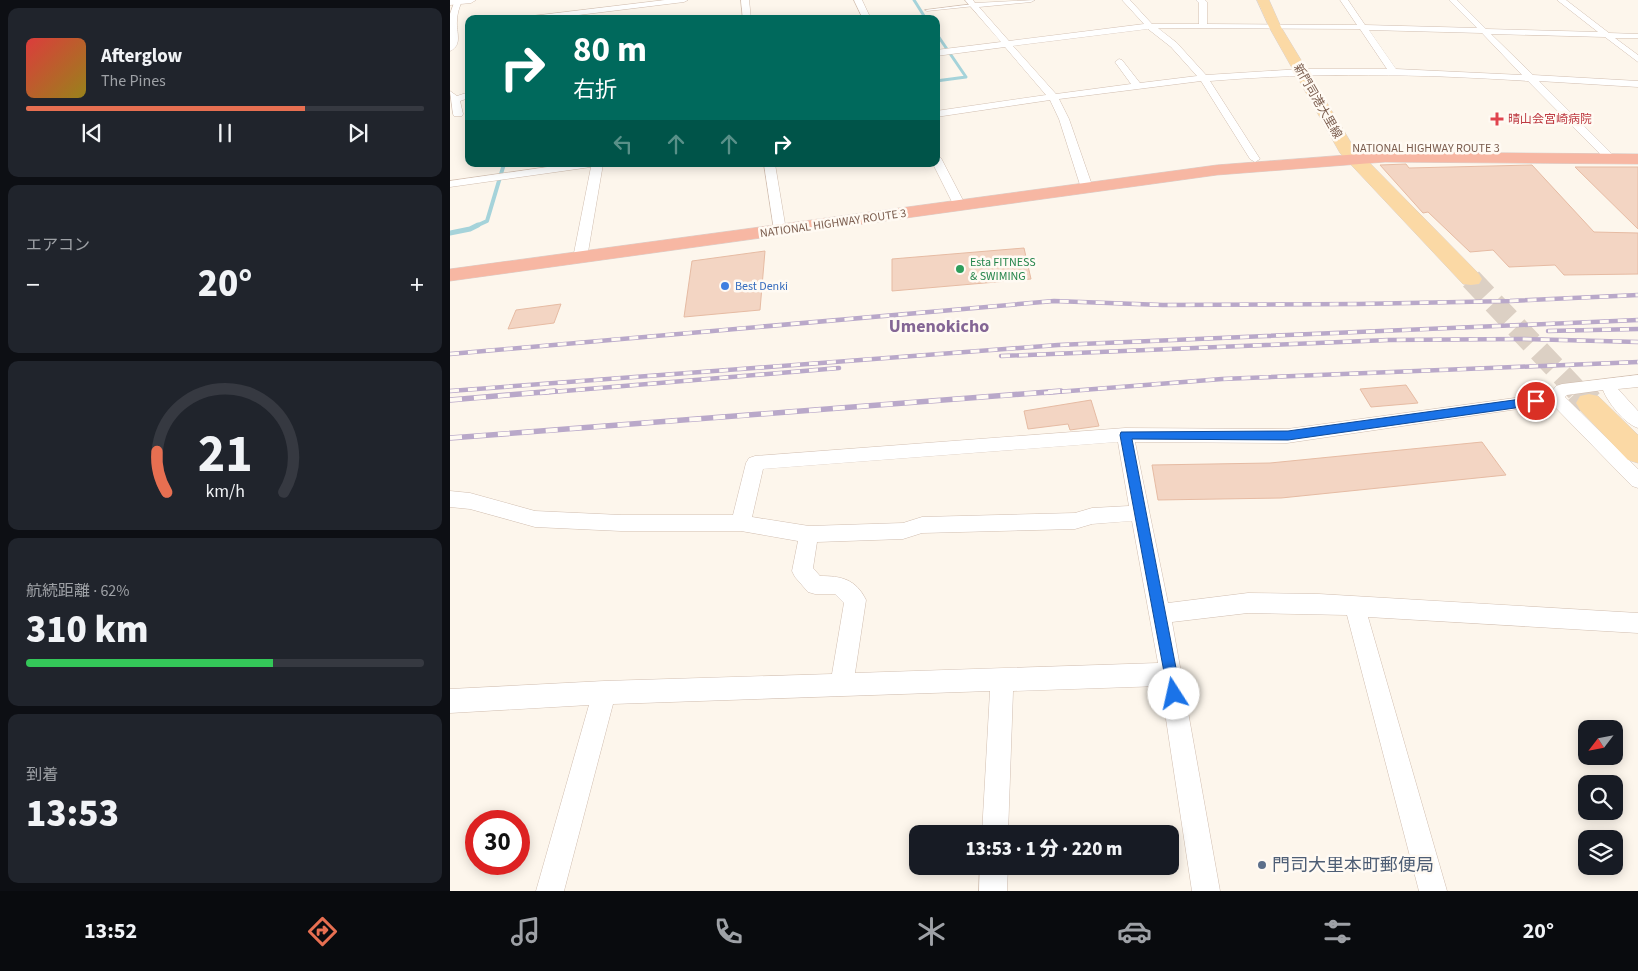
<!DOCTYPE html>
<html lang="ja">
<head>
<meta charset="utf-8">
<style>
  body { margin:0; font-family:"Source Sans 3","Noto Sans JP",sans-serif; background:#20242c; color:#f1f3f6; height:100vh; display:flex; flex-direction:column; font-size:19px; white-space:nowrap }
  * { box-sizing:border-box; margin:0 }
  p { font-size:16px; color:#9ea1a6 }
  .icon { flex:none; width:28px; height:28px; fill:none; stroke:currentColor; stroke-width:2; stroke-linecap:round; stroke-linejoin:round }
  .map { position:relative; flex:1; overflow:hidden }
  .sheet { display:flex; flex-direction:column; gap:8px; padding:8px; background:#0d0f14; width:450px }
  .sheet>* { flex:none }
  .hud { position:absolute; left:15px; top:15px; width:475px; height:152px; border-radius:10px; box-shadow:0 2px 12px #0003; background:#00695c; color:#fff; overflow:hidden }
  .needle { width:32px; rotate:238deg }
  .controls { position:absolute; left:1128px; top:720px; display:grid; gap:10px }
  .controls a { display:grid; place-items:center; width:45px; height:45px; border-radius:10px; background:#171b24; box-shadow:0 2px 12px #0003; font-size:25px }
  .speed { position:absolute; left:15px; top:810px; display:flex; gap:10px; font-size:25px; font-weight:700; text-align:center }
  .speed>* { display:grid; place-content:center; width:65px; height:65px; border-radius:50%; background:#171b24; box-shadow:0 2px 12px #0003; line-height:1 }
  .speed .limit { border:8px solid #d22; background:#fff; color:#111 }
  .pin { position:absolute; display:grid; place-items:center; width:42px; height:42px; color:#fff; margin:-21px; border:2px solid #fff; border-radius:50%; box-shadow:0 1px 5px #0007 }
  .me { position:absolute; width:55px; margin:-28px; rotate:350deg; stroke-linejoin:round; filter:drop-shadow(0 0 4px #0008) }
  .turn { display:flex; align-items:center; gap:18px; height:105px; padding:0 25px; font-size:22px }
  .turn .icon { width:65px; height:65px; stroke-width:2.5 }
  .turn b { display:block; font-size:35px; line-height:42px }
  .lanes { display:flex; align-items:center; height:48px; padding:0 25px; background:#0003; justify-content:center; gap:25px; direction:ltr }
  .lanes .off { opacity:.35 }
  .big { font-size:38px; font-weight:800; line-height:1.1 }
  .sheet .tile { flex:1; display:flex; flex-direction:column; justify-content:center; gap:8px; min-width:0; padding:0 18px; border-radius:10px; background:#20242c }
  .sheet .dial { align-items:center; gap:0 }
  .dial svg { height:130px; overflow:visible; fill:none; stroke:#363941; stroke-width:7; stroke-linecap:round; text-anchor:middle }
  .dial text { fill:#f1f3f6; stroke:none }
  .song { display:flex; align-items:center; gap:15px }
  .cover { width:60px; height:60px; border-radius:8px; background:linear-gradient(135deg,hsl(0 70% 55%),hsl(50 70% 35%)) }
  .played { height:5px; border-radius:2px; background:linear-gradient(90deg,#e76f51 70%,#363941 70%) }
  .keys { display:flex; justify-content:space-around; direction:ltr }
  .heat { display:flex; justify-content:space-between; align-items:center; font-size:28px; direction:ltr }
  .charge { height:8px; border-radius:4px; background:linear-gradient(90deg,#34c759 62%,#363941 0) }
  .trip { position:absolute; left:459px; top:825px; width:270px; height:50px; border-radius:10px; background:#171b24; box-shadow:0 2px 12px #0003; font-weight:800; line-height:50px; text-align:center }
  .tab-bar { display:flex; height:80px; justify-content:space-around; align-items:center; background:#090b0e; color:#9ea1a6 }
  .tab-bar .icon { width:35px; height:35px }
  .tab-bar .on { color:#e76f51 }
  .tab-bar b { font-size:22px; color:#f1f3f6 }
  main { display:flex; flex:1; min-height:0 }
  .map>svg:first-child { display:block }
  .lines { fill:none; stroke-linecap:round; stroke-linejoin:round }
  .stream-far2 { stroke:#a5d3da; stroke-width:3 }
  .stream-far1 { stroke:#a5d3da; stroke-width:4 }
  .stream { stroke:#a5d3da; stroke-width:5 }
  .building { fill:#f3d5c3; stroke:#e6bba3 }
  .primary-tunnel-far1 { stroke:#dcd0c4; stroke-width:22; stroke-dasharray:22 11; stroke-linecap:butt }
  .primary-tunnel { stroke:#dcd0c4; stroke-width:29; stroke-dasharray:29 14; stroke-linecap:butt }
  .lane-casing { stroke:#d1beb0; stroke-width:1 }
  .street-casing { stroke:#d1beb0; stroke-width:1 }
  .secondary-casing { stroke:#d6c0b0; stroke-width:1 }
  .primary-casing { stroke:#dad1cd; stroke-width:1 }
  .highway-casing { stroke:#dad1cd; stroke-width:1 }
  .lane { fill:#fff; fill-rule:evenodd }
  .street { fill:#fff; fill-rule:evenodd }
  .secondary { fill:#fff; fill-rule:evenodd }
  .primary { fill:#fbd9a5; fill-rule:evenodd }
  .highway { fill:#f7b7a3; fill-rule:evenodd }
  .rail-far1-casing { stroke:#b9a8c9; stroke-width:4.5 }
  .rail-casing { stroke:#b9a8c9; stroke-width:5.5 }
  .rail-far1 { stroke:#fffaf3; stroke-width:3; stroke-dasharray:9; stroke-linecap:butt }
  .rail { stroke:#fffaf3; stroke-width:4; stroke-dasharray:12; stroke-linecap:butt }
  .route { fill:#1a73e8; stroke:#114b97 }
  .health-dot { fill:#e0444e; stroke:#fffaf3; stroke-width:2 }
  .leisure-dot { fill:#2e9e5b; stroke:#fffaf3; stroke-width:2 }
  .shop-dot { fill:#3f7fe0; stroke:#fffaf3; stroke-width:2 }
  .service-dot { fill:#5c6f8a; stroke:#fffaf3; stroke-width:2 }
  .labels { text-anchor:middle; stroke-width:5; stroke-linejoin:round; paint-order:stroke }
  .far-street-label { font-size:12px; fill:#7a5c4d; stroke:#fffaf3 }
  .far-health-label { font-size:12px; fill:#be3a42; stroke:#fffaf3; text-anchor:start }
  .far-leisure-label { font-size:12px; fill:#27864d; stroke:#fffaf3; text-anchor:start }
  .far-shop-label { font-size:12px; fill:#366cbe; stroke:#fffaf3; text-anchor:start }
  .quarter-label { font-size:18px; font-weight:bold; fill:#846695; stroke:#fffaf3 }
  .near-service-label { font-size:18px; fill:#4e5e75; stroke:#fffaf3; text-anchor:start }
</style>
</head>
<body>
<main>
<section class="sheet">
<div class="tile">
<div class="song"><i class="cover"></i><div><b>Afterglow</b><p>The Pines</p></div></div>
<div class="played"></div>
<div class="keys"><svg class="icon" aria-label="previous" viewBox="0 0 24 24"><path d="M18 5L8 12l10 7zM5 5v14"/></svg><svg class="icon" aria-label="pause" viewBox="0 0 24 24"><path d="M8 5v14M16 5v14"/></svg><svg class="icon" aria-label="next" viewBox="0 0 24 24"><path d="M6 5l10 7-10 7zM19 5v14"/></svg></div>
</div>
<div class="tile"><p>エアコン</p>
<div class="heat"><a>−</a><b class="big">20°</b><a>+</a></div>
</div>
<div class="tile dial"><svg viewBox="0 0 100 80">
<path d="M14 69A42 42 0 1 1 86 69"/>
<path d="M14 69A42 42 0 0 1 8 44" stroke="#e76f51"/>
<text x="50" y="56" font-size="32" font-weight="700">21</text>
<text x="50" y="72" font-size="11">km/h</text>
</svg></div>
<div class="tile"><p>航続距離 · 62%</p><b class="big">310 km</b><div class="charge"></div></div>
<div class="tile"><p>到着</p><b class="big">13:53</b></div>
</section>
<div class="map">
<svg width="1188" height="891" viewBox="0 0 1188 891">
  <rect width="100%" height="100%" fill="#fdf6ec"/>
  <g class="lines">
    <path class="stream-far2" d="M464,0L476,19
      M486,33L516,77L486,81"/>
    <path class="stream-far1" d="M26,226L37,221L54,164"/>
    <path class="stream" d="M0,233L20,229L28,225"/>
  </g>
  <path class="building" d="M956,164L959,168L1082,165L1144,232L1188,233V274L1114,275L1105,265L1059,267L1043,250L1020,252L978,212L973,213L930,165Z
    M1125,167H1188V229Z
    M574,248L581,279L442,291V259Z
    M315,251L310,310L234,317L242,261Z
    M111,304L104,323L58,329L66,310Z
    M956,385L968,403L921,407L910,389Z
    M641,400L649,426L620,430L618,424L578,429L574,411Z
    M1032,442L1056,475L831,498L708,500L702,465L820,463Z"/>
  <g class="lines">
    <path class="primary-tunnel-far1" d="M1021,279L1129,393"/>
    <path class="primary-tunnel" d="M1128,391L1139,403"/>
    <g class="lane-casing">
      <path id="lane" d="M524,4L525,6L477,11L475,10Z"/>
    </g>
    <g class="street-casing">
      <path id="street" d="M5,0L12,1C9,8 7,14 7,21C6,32 13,45 0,51V14Z
        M215,0H238L234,2L96,19H70L74,17Z
        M291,0H299L301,19H293Z
        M404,0H412L421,19H413Z
        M515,0H523L525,3L585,0L581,2L529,7L559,41L694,24L672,0H680L702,24H749V3L746,0H755L757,2V24L907,25L890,0H898L915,25L1027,28L999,0H1007L1036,29L1148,32L1107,0H1116L1159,33L1188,34V38H1165L1188,55V62L1155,37L1041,34L1083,75L1188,81V87L1089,81L1165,157L1166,159L1165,161H1157L1078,81C971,74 866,72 760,81L810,159L805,162L800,159L751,81L609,99L619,119L643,188L637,191L631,188L609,119L600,100L486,117V111L596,95L555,47L486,56V50L551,42ZM708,28L910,29L937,69H851L756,75L727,43ZM698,29L721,47L747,76L690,83L672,60L669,59L665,62L681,84L606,94L563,46ZM919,30L1032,33L1072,75L946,69Z
        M0,91L7,96L19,92V98L10,101L13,114L12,116H4L3,114Z
        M486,155L491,158L516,206L514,209H506L504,206L483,164H486Z
        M118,164H153L137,258L130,262L123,258L141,167L0,187V181Z
        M314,164H325L336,230L334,233L330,234L324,230Z
        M1188,375V387L1168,389L1188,411V428C1175,424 1158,403 1153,390L1117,395L1115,397L1188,469V488L1182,486L1102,404L837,443L685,442L718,603L798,593L869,594L1188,613V633L918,617L997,891H969L897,615L798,613L722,622L770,891H742L711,686L563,691L558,834H532L540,691L163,704L114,891H86L139,705L0,713V689L154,681L382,674L394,603L385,594H365L358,592L345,577L342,571L348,541L291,531H171L85,527L20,509L0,507V491L20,493L85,511L171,515H283L296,463L299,458L305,456L675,428L837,429L1101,393L1106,386L1112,384ZM668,442L679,506L642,508L625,513L472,517L453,523L359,526L302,517L313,469ZM682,521L708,663L405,673L416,600C406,579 391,576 370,576L363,568L367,542L453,539L472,533L625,529L642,524Z
        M530,866H558L557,891H529Z"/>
    </g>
    <g class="secondary-casing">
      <path id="secondary" d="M0,0H26L21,3L0,5Z"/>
    </g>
    <g class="primary-casing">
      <path id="primary" d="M807,0H819L831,27L903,146L1029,274L1032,279L1029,284L1021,285L1013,284L890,153L819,27Z
        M1139,394L1148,396L1188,435V463L1178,460L1130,410L1126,403L1130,396Z"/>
    </g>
    <g class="highway-casing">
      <path id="highway" d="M935,152L1188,154V164L935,162L767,175L0,281V269L767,165Z"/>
    </g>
    <use href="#lane" class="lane"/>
    <use href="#street" class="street"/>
    <use href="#secondary" class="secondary"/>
    <use href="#primary" class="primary"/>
    <use href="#highway" class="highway"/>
    <g class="rail-far1-casing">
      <path id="rail-far1" d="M1098,331L1188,329
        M0,354L604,301L713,305L909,304L1060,301L1188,295
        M551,356L938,340L1072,339L1188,342
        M0,391L608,345L1188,320
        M90,393L389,368
        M594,393L772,379L1188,362"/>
    </g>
    <g class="rail-casing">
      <path id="rail" d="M0,400L105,391
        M0,438L611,391"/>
    </g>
    <use href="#rail-far1" class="rail-far1"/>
    <use href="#rail" class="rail"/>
  </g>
  <path class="route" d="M1086,397L1092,401L1086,405L838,440L682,439L731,694L729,699L724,702L719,699L670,435L671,432L838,431Z"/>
  <path class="health-dot" d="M1044.5 111.5h5v5h5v5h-5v5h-5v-5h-5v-5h5z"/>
  <circle class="leisure-dot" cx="510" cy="269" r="5"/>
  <circle class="shop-dot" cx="275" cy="286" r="5"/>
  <circle class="service-dot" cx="812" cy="865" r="5"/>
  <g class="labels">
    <g class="far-street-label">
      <text transform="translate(868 101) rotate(60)" y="4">新門司港大里線</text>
      <text x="976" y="152">NATIONAL HIGHWAY ROUTE 3</text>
      <text transform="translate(383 223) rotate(-8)" y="4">NATIONAL HIGHWAY ROUTE 3</text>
    </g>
    <g class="far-health-label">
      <text x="1058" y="123">晴山会宮崎病院</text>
    </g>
    <g class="far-leisure-label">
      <text x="520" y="266">Esta FITNESS<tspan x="520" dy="14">&amp; SWIMING</tspan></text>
    </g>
    <g class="far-shop-label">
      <text x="285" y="290">Best Denki</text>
    </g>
    <g class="quarter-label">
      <text x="489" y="332">Umenokicho</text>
    </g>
    <g class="near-service-label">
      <text x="822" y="871">門司大里本町郵便局</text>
    </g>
  </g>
</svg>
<div class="controls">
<a><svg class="needle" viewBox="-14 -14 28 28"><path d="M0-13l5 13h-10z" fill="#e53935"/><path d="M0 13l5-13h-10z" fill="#9ea1a6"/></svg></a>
<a><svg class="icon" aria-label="search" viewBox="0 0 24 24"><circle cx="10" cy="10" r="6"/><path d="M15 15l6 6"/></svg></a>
<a><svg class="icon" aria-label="layers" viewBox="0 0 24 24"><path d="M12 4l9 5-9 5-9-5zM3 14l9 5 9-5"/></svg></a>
</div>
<div class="speed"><div class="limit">30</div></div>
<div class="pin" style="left:1086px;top:401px;background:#d93025"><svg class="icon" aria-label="arrive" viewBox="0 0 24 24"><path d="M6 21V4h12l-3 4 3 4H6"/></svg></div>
<svg class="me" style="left:724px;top:694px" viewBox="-20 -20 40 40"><circle r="19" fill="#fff"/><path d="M0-13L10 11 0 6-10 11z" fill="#1a73e8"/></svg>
<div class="trip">13:53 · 1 分 · 220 m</div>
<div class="hud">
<div class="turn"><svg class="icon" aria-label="right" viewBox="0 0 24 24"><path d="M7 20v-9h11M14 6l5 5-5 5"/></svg><div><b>80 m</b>右折</div></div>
<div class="lanes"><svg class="icon off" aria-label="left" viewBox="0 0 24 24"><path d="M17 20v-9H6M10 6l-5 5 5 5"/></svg><svg class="icon off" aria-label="ahead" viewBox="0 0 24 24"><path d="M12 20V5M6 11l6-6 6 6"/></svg><svg class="icon off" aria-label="ahead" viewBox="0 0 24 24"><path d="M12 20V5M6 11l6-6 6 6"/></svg><svg class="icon" aria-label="right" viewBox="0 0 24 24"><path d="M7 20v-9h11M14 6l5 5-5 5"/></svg></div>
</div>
</div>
</main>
<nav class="tab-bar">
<b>13:52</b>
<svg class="icon on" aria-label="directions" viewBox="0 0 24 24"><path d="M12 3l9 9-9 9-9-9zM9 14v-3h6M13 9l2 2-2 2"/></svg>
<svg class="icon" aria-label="music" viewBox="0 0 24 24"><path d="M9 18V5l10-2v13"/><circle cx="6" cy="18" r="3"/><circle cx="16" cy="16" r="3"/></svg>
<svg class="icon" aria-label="phone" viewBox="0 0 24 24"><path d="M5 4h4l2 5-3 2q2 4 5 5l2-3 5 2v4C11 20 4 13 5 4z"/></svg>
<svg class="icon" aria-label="climate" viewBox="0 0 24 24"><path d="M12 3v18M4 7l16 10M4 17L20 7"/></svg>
<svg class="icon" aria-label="car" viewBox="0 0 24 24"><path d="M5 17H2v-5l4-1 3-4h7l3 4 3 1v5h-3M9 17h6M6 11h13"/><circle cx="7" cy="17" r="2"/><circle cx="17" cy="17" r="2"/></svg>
<svg class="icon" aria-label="filters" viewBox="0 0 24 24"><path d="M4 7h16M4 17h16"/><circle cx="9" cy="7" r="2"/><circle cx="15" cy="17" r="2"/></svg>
<b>20°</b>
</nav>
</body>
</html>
